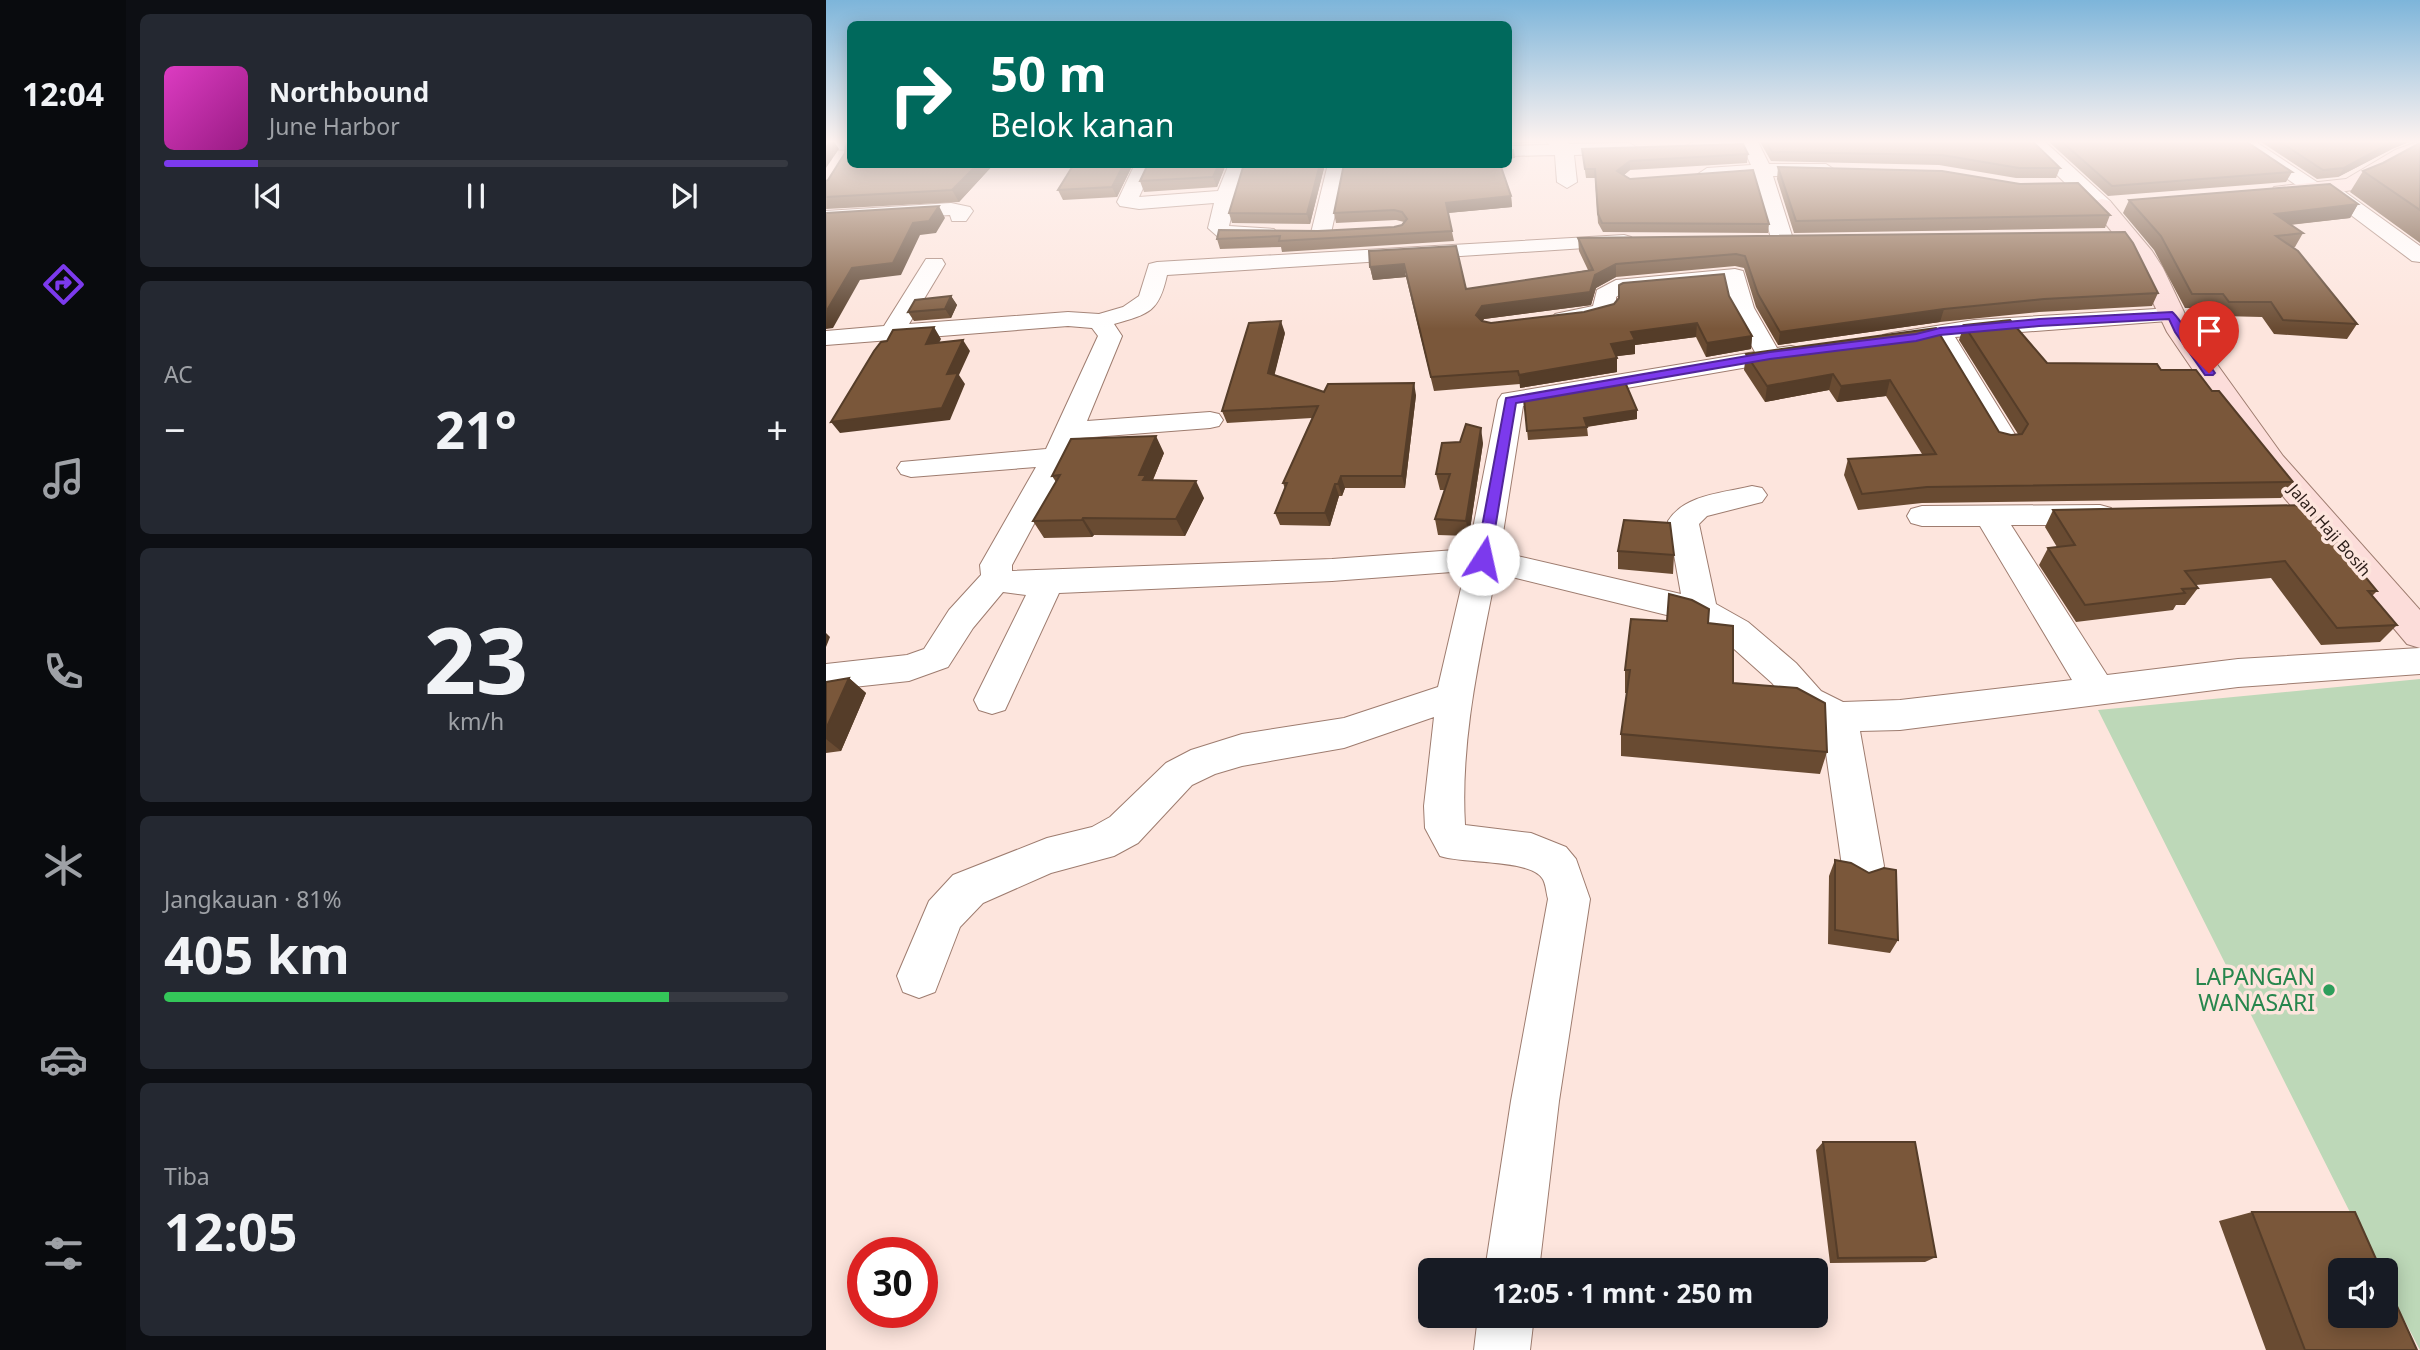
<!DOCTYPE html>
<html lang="id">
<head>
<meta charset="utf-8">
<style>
  body { margin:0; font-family:"Noto Sans",sans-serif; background:#242831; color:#f1f3f6; height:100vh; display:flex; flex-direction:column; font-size:26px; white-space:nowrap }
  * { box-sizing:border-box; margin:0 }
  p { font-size:23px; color:#9ea1a6 }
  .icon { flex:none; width:38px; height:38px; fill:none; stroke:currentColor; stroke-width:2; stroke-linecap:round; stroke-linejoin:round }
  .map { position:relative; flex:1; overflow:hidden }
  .panel { display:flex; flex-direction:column; gap:14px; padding:14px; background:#0d0f14; width:700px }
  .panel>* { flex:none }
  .guide { position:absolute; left:21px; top:21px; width:665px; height:147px; border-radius:10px; box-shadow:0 4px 18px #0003; background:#00695c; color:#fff; overflow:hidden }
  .tools { position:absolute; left:1502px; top:1258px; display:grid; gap:14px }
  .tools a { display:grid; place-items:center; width:70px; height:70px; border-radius:10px; background:#171b24; box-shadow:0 4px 18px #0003; font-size:35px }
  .speed { position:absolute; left:21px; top:1237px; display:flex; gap:14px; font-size:35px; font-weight:700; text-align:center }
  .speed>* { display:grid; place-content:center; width:91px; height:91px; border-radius:50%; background:#171b24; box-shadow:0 4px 18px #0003; line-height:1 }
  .speed .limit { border:10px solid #d22; background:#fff; color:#111 }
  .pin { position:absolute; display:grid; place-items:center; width:60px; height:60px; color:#fff; margin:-72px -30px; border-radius:50% 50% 50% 0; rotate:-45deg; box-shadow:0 0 7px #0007 }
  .pin .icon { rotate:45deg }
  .me { position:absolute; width:77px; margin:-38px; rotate:10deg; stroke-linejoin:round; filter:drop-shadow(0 0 5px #0008) }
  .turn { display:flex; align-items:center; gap:24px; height:147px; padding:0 28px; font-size:32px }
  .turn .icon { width:91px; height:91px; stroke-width:2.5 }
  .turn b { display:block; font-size:49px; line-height:60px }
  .big { font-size:52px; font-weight:700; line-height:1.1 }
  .panel .widget { flex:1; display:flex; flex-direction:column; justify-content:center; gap:10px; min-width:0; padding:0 24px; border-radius:10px; background:#242831 }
  .panel .dial { align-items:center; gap:0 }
  .dial b { font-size:91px; line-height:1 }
  .song { display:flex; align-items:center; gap:21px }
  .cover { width:84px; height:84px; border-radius:10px; background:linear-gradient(135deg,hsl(310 70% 55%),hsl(310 70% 35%)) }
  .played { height:7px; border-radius:4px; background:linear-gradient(90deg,#7c3aed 15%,#363941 15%) }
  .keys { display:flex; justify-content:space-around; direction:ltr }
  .heat { display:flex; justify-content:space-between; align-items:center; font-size:38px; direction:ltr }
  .charge { height:10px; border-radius:5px; background:linear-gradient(90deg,#34c759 81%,#363941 0) }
  .trip { position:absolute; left:592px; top:1258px; width:410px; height:70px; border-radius:10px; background:#171b24; box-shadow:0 4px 18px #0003; font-weight:700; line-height:70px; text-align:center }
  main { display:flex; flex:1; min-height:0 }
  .dock { display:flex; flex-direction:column; width:126px; justify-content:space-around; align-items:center; background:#090b0e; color:#9ea1a6 }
  .dock .icon { width:49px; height:49px }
  .dock .selected { color:#7c3aed }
  .dock b { font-size:32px; color:#f1f3f6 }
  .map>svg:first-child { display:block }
  .green { fill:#bdd8b8 }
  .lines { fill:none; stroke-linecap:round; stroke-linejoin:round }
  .minor-casing { stroke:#9e7c6f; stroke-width:2 }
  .tertiary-casing { stroke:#9e7c6f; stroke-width:2 }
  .secondary-casing { stroke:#9e7c6f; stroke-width:2 }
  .minor { fill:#fff; fill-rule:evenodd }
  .tertiary { fill:#fff; fill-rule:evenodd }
  .secondary { fill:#fcddda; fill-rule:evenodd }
  .wall { fill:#694b32 }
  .shaded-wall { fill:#553d29 }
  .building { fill:#7a573a; stroke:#553d29; stroke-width:2 }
  .route { fill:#7c3aed; stroke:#51269a; stroke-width:2 }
  .leisure-dot { fill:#2e9e5b; stroke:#fde5dd; stroke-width:2.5 }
  .labels { text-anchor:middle; stroke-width:7; stroke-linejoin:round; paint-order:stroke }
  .far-street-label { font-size:16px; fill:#2a1c17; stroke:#fde5dd }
  .near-leisure-label { font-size:23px; fill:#27864d; stroke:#fde5dd; text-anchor:end }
</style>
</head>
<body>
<main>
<nav class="dock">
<b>12:04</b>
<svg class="icon selected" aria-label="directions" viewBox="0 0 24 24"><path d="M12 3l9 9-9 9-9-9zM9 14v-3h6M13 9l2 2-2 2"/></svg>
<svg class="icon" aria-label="music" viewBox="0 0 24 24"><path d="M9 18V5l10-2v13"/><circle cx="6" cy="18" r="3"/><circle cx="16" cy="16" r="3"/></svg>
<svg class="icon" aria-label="phone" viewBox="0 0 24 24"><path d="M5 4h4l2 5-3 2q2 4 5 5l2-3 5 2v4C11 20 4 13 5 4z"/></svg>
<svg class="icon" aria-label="climate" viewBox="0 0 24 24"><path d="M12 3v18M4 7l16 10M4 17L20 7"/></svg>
<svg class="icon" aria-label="car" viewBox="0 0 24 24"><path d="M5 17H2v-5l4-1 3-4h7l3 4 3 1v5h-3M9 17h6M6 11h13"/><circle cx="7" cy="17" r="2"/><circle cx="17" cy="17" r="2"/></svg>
<svg class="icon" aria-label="filters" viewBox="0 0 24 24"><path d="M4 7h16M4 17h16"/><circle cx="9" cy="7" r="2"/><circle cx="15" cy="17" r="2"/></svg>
</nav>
<section class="panel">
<div class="widget">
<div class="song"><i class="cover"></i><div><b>Northbound</b><p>June Harbor</p></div></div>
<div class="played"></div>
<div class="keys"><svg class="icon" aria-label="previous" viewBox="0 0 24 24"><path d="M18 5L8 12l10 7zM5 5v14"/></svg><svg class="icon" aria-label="pause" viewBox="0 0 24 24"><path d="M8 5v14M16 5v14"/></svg><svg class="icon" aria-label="next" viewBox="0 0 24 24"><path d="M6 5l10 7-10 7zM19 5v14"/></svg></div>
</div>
<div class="widget"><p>AC</p>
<div class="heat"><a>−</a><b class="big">21°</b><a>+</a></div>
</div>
<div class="widget dial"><b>23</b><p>km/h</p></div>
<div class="widget"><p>Jangkauan · 81%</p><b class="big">405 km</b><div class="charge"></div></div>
<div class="widget"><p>Tiba</p><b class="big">12:05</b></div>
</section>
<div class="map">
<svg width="1594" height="1350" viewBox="0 0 1594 1350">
  <rect width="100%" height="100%" fill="#fde5dd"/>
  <path class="green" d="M1594,679V1350L1559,1283V1270H1553L1272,710Z"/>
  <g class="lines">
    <g class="minor-casing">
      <path id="minor" d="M0,140H24V150L0,149Z
        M719,140H739L743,144L803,143L812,148L803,153L748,155L751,182L741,188L731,182L729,155L682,156V146L723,145Z
        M931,140L943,164H1000L1009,170L1000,176H947L968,242L964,246H950L946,242L928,176L881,180L872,174L881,168L925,165L918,150L869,151L860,146L869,141Z
        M1405,140H1427L1494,184H1508L1594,246V262L1586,261L1497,194H1483Z
        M309,164H328L313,197L392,191L403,164H422L410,196L403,226L448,229L451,233L448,237L441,239L398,238L391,236L382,228L388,203L313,209L294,206L291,202Z
        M502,164H520L505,233L502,237H488L485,233Z
        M125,203L144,207L147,211L140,221H126L124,215L0,223V211Z
        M798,235L805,237L809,241L805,245L341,275C333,312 323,314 288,324L296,336L261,421L384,412L393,414L397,420L393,426L384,428L254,438L186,565V571L506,559L643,549L672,400L676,394L929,352L904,308L899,284L796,293L790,297V311L786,316L737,326L729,324L725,319L729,314L767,306L771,290L790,280L909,269L917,271L928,308L951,348L965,346L974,348L977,353L974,358L697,406L674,552L855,594L842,521C859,494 898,493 926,486L936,488L941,495L936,502L881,516L873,524L890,604L922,622L970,663L995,691L1017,702L1074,700L1246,680L1154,526H1096L1085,523L1081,516L1085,509L1096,506L1274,505L1285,508L1289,515L1285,522L1274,525H1185L1281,675L1412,659L1594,648V674L1412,687L1074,730L1034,731L1058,866L1052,879L1037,885L1022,879L1016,866L996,725L969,711L946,683L898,640L865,621L670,573C654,655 634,740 639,825L705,833L740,847L750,859L764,899L733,1101L713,1270H659L685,1101L722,899C720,892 720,883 716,878C703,859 637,864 614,856L599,828L598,806L608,717L518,748L416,766L389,774L366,785L312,843L288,856L225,873L157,903L134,927L109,992L93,998L77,992L71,976L103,901L127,875L221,838L266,827L284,817L340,763L365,750L416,734L518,718L612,687L639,571L506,581L233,593L179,710L166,714L153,710L148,700L200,595L177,592L147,628L122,667L83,681L9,689L0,686V664L81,655L98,649L123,610L155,575L154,565L210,467L85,477L75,474L71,468L75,462L220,449L272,336L266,328L242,326L0,345V331L58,326L100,259H116L119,264L83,324L242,312L273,314L297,307L313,296L323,264L331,262Z
        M1347,308L1355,310L1359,315L1355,320L1129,337L1193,441L1189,447L1179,449L1169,447L1165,441L1107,341L1066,347L1057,345L1054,340L1057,335L1066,333L1148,320Z
        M652,1316H708L704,1350H648Z"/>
    </g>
    <g class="tertiary-casing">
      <path id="tertiary" d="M1195,140H1217L1284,201L1287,206L1284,211H1268Z"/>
    </g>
    <g class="secondary-casing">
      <path id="secondary" d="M1594,141V154L1526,190L1492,196L1448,197L1445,192L1448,187L1456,186L1520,179L1569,150Z
        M1276,199L1284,201L1326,251L1337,268L1367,331L1457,456L1594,610V648L1581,644L1435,470L1341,332L1304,254L1265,206L1268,201Z"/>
    </g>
    <use href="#minor" class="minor"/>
    <use href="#tertiary" class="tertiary"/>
    <use href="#secondary" class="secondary"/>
  </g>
  <path class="wall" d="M682,140H718L717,142L682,144Z
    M743,140H789L744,141Z
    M933,140H1205L1234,168L1230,178H1190L1113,165L945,161Z
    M1221,140H1418L1466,172L1460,182L1282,196Z
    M1432,140H1588L1566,149L1512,177L1491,179Z
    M1594,143V243L1524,192L1537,171L1557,163Z
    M756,149L922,154L921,163L804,170L798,175L804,179L943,224L942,233L777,232L772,223L769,178H760Z
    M168,164L133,202L0,209V181Z
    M248,164H307L291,197L237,200L232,190Z
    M322,164H400L391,187L318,192L314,181Z
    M499,164L484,224L406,223L403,213Z
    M952,167L1284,215L1279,228L968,233L951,179Z
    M685,196L686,207L622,213L628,241L456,252L455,247L394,249L391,239L492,231L568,227L576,225L578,222L570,220L510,223L508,213Z
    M1303,200L1532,204L1524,218L1464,225L1477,233L1469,247H1466L1531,324L1521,339L1448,334L1436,317L1395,316L1390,308H1359L1328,250L1297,213Z
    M752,238L1332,293L1326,306L1213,312L1114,322L952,345L930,307L918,268L909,266L790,277L770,288L765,305L658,319L656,321L665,323L903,296L926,336L925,349L880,357L870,337L809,345V354L790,356L791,372L694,388V384L608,391L580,277L547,280L544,267L640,289L762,270L753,251Z
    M125,296L131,305L125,318L88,321L82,312Z
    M1138,325L1221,363L1335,370L1386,391L1467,482L1455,498L1096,503L1032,510L1018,475L1022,459L1096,454L1060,396L1011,402L1003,390L939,402L918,370L920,354L1110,328L1173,432L1185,435L1192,434L1133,340Z
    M459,333L448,375L498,392L590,395L579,488H519L516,496H513L504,526L454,525L449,513L459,489L457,483L486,418L401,423L396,411Z
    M698,399L811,410V419L761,427L762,436L702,440Z
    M657,443L643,536L612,535L609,519L619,490H614L610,474Z
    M338,453L327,480L378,498L359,536L268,535L266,537L218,538L207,521L230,482L226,476Z
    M1480,505L1551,591L1546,596L1571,625L1554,642L1495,645L1445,578L1370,585L1372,588L1359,605H1350L1347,610L1250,622L1213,565L1222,548L1231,547L1219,527L1227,510Z
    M792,551L848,555L847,574L792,569Z
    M882,623L907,683L1001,752L994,774L795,756V734L801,693H799V670Z
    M23,678L40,693L15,751L0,753V682Z
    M1009,860L1072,940L1064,953L1002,944L1003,876Z
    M997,1142L1110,1257L1099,1262L1004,1263L990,1150Z
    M1426,1212L1591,1350H1440L1393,1221Z"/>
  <path class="shaded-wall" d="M4,140H7L13,149L0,168V146Z
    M1570,140H1588L1566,149L1512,177L1518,168Z
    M682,149H688L689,158L682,159Z
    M804,161V170L792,180L791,171Z
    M152,164H168L133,202L126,190Z
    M298,164H307L291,197L286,187Z
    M393,164H400L391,187L387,177Z
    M494,164H499L484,224L481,214Z
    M685,196L686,207L621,213L620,203Z
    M1532,204L1524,218L1441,227L1449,214Z
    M113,206L119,218L110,233L94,235L75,275L34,280L7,328L0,329V312L26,268L87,223Z
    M578,264L580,277L547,280L544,267Z
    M790,264V277L770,288L765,305L658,319L652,329L650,315L656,306L769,275Z
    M125,296L131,305L125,318L119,309Z
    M1118,309L1114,322L952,345L954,332Z
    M455,321L459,333L446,385L442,373Z
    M871,323L870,337L809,345V354L785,357V344L805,332Z
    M108,327L115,339L107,355L100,344Z
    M926,336L925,349L880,357L881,343Z
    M137,340L144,351L133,375L139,384L124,420L14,433L5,422L121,374Z
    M791,358V372L694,388L693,375Z
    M1007,374L1003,390L939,402L941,386Z
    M1064,380L1060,396L1011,402L1015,386Z
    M588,383L590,395L579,488L576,476Z
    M811,410V419L758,427V418Z
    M655,428L657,443L643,536L640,521Z
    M330,436L338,453L325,484L329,492L313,475Z
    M515,476L519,488L516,496L512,484Z
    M370,481L378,498L359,536L350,519Z
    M509,484L513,496L504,526L499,513Z
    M257,518L268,535L266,537L256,520Z
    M0,633L4,637L0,647Z
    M23,678L40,693L15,751L0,739V729Z"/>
  <path class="building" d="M20,140H24V164H152L126,190L0,197V181L2,180L19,153Z
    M939,140H1205L1234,168H1193L1116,155L946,152Z
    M1234,140H1418L1466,172L1286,186Z
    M1451,140H1570L1518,168L1497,170Z
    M1594,143V210L1537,171L1557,163Z
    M917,144L922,154L804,161L791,171L804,179L927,170L943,224L776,223L772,214L769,169H759L756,149Z
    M248,164H298L286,187L232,190Z
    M322,164H393L387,177L314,181Z
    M418,164H494L481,214L403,213Z
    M518,164H674L685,196L620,203L626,231L453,241L454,236L391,239L393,230L492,231L568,227L576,225L581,219L576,212L568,210L508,213Z
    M952,167L1116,171L1194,184L1252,183L1284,215L970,221Z
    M1504,184L1532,204L1449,214L1477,233L1450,236L1472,251L1531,324L1457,320L1445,302H1403L1397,294H1366L1335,236L1303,200Z
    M113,206L103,221L87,223L67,263L26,268L0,312V213Z
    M1299,232L1307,243L1332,293L1218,299L1118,309L954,332L932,294L919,256L910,254L790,264L769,275L764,292L656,306L650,315L656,321L665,323L758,312L788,304L793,298V285L797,283L898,274L903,296L926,336L881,343L871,323L805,332L809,340L785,344L791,358L693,375L692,371L605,377L578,264L544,267L543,251L630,246L640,289L767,270L752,238Z
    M125,296L119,309L82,312L89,300Z
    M1184,320L1221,363L1331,364L1335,370H1370L1386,391H1393L1467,482L1101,487L1036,494L1022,459L1110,454L1064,380L1015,386L1007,374L941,386L920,354L1110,328L1173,432L1185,435L1196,434L1202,424L1138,325Z
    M455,321L442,373L498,392L502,384L588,383L576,476H515L512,484H509L499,513H449L461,483H457L492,406L396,411L423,323Z
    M108,327L100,344L137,340L121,374L132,373L116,408L5,422L48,351L55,342L61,341L67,330Z
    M799,382L811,410L758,418L761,427L701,431L698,399Z
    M640,424L655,428L640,521L609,519L624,474H610L616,443L634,442Z
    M330,436L313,475H320L317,480L370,481L350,519L257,518L256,520L207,521L234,475L226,476L245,439Z
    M1480,505L1551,591H1542L1571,625L1511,628L1459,561L1359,571L1372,588L1356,589L1359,593L1259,605L1222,548L1249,545L1227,510Z
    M798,520L844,523L848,555L792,551Z
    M843,594L866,600L883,609L882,623L907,626V683L971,688L999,703L1001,752L795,734L804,670H799L805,619L841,621Z
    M23,678L0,729V682Z
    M1009,860L1025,863L1043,873L1058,868L1070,870L1072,940L1009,930Z
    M997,1142H1089L1110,1257L1012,1258Z
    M1426,1212H1529L1555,1270H1514V1316H1559V1280L1591,1350H1479Z"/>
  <linearGradient id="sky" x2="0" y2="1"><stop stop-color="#7db5da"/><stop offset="0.43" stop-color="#fef3f0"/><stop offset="1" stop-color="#fef3f0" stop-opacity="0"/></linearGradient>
  <rect width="1594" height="329" fill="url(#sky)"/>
  <path class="route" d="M1346,312C1352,315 1382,363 1389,373L1387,375H1379L1349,332L1343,319L1213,326L1114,335L1090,341L944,359L690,403L664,559L657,564L650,559L680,398L944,352L1090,334L1114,328L1213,319Z"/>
  <circle class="leisure-dot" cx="1503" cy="990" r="7"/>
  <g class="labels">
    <g class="far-street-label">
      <text transform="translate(1504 530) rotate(49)" y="6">Jalan Haji Bosih</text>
    </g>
    <g class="near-leisure-label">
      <text x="1489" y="985">LAPANGAN<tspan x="1489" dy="26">WANASARI</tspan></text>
    </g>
  </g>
</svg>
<div class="tools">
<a><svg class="icon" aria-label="sound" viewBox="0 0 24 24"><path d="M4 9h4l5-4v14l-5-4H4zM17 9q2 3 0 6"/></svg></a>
</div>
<div class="speed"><div class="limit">30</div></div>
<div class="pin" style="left:1383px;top:373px;background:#d93025"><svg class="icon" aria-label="arrive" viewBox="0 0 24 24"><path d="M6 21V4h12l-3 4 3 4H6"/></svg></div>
<svg class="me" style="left:657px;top:559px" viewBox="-20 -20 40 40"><circle r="19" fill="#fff"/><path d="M0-13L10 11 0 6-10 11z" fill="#7c3aed"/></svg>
<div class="trip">12:05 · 1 mnt · 250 m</div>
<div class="guide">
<div class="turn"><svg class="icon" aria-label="right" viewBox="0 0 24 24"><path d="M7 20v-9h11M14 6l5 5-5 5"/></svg><div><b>50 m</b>Belok kanan</div></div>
</div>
</div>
</main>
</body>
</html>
